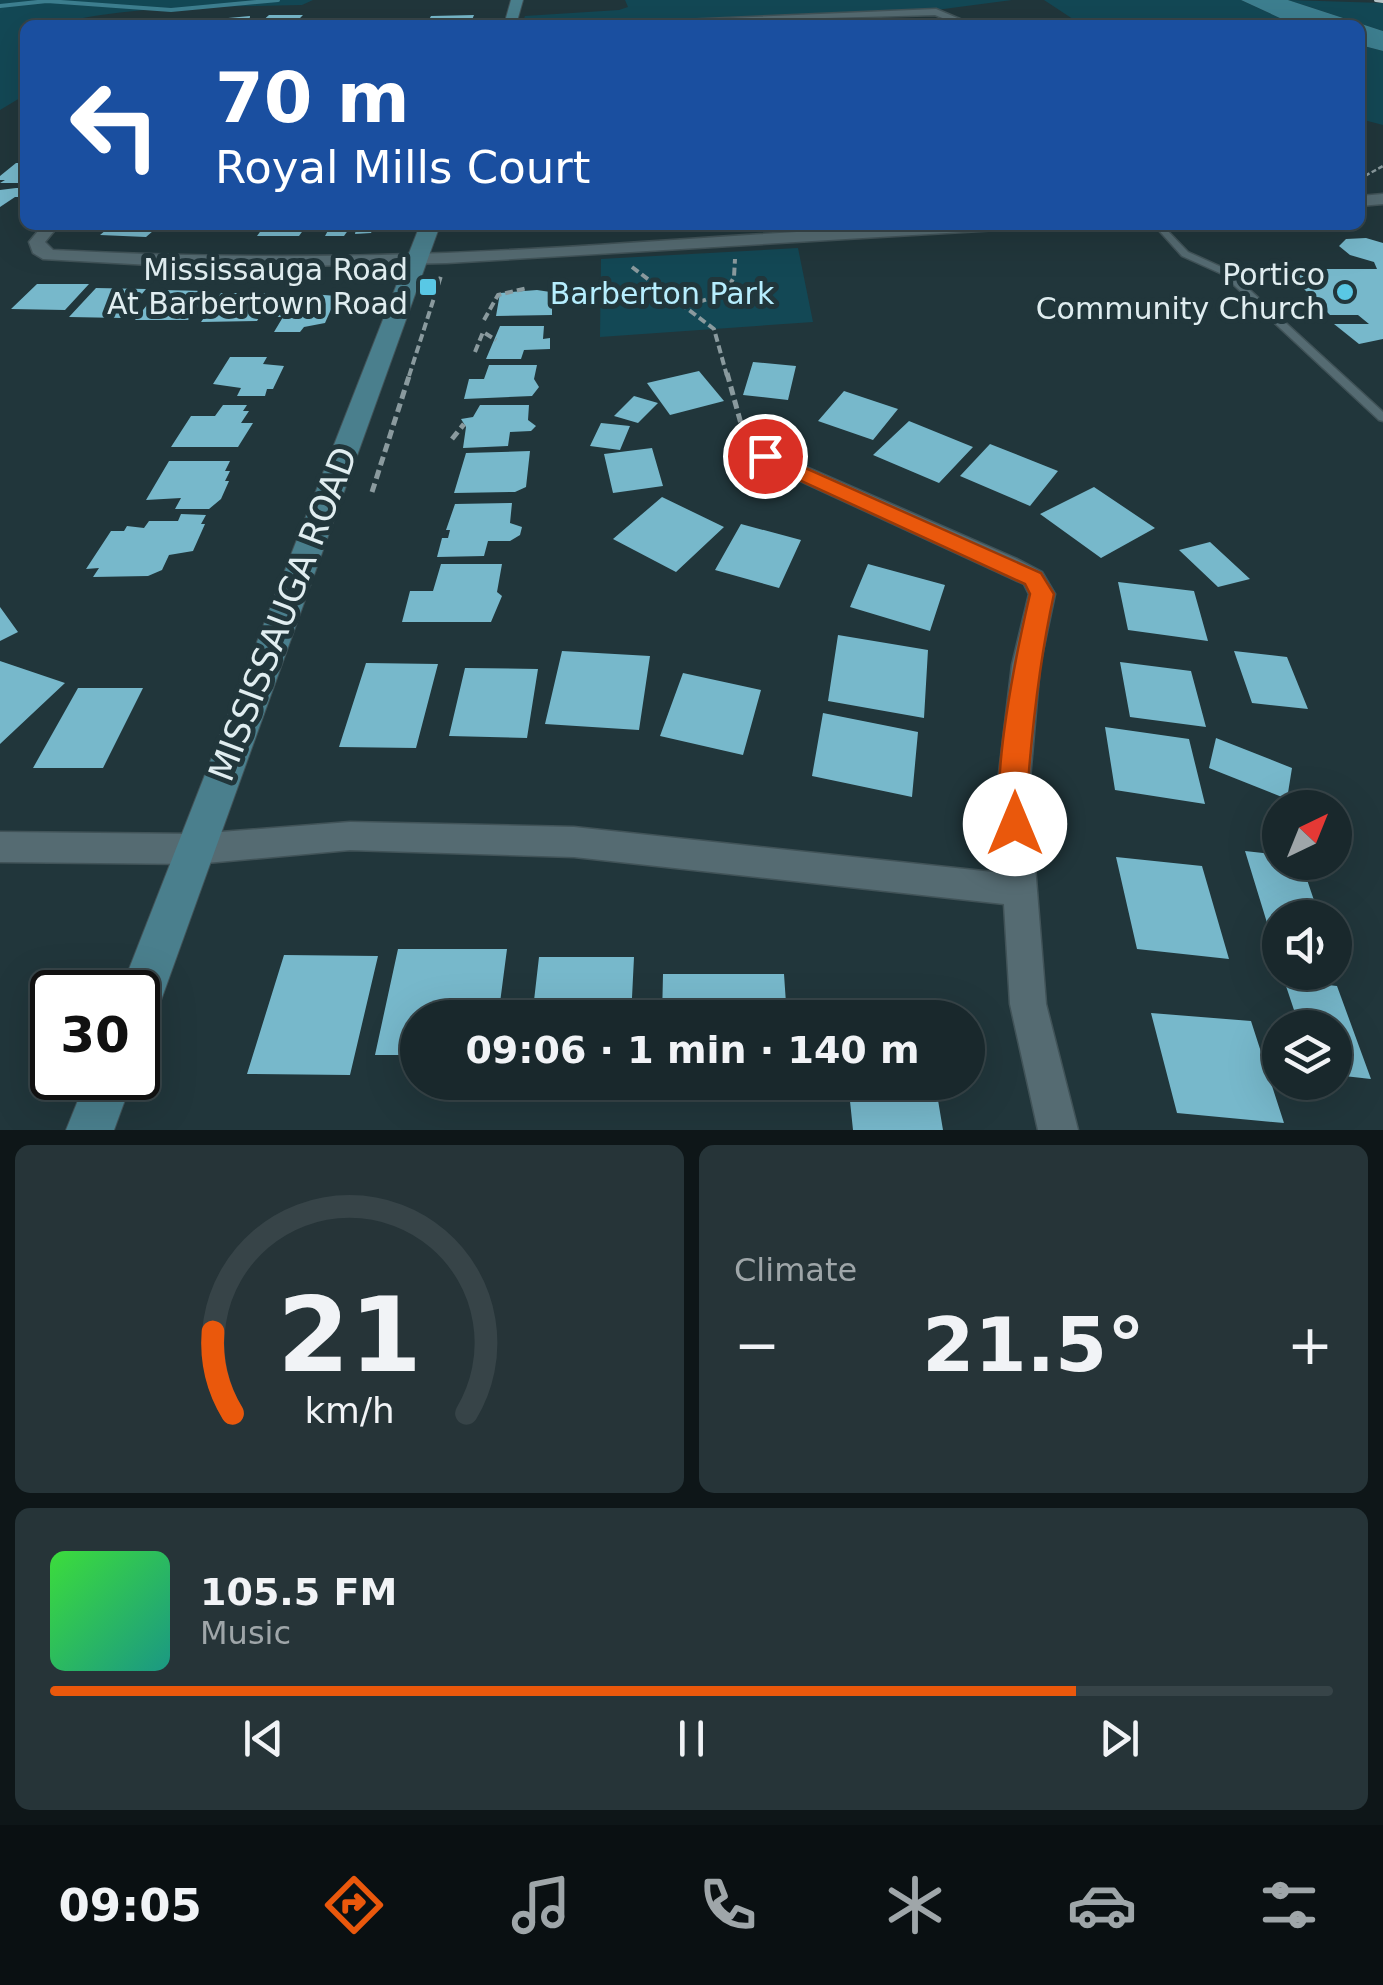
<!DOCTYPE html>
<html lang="en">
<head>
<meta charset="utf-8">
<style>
  body { margin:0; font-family:"DejaVu Sans",sans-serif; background:#263438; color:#f1f3f6; height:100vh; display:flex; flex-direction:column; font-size:38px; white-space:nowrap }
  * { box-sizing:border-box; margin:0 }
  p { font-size:32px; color:#9fa6a9 }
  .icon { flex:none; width:55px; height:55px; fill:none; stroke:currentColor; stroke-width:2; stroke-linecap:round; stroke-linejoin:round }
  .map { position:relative; height:1130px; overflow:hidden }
  .sheet { display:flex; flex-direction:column; gap:15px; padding:15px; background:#0e1618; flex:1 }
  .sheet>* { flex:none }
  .banner { position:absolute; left:20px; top:20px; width:1345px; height:210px; border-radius:15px; box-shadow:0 10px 40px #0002,0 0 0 2px #374448; background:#1a4fa0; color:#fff; overflow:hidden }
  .needle { width:65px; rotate:43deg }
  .controls { position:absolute; left:1262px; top:790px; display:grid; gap:20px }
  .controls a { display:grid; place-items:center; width:90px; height:90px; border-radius:50%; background:#19282c; box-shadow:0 10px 40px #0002,0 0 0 2px #374448; font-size:50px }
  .speed { position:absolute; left:30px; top:970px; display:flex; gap:20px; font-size:50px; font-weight:700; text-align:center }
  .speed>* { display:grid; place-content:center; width:130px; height:130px; border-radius:50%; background:#19282c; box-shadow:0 10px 40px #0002,0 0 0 2px #374448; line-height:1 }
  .speed .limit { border:5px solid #111; border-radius:15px; background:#fff; color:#111 }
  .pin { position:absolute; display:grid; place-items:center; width:85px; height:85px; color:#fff; margin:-42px; border:5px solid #fff; border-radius:50%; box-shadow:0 2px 10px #0007 }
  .me { position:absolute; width:110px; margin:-55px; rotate:0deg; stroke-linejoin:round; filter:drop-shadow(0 0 8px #0008) }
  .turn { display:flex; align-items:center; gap:35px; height:210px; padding:0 30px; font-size:45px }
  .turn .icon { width:130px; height:130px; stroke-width:2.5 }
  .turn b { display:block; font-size:70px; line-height:85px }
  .big { font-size:75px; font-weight:700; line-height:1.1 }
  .sheet .tile { flex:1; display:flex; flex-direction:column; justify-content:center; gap:15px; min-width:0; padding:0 35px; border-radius:15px; background:#263438 }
  .sheet .dial { align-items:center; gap:0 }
  .dial svg { height:260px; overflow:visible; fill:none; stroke:#374448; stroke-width:7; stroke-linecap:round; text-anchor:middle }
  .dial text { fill:#f1f3f6; stroke:none }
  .song { display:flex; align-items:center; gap:30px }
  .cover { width:120px; height:120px; border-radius:15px; background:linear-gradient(135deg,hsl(120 70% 55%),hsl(170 70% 35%)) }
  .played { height:10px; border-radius:5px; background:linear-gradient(90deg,#ea580c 80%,#374448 80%) }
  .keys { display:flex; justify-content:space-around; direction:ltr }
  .heat { display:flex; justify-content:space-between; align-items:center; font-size:55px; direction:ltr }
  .sheet .tiles { flex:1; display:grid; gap:15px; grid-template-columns:1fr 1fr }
  .tile:last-child { grid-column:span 2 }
  .trip { position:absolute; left:400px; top:1000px; width:585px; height:100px; border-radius:50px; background:#19282c; box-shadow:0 10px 40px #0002,0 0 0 2px #374448; font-weight:700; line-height:100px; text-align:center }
  .tab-bar { display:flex; height:160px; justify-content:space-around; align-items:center; background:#0a1012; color:#9fa6a9 }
  .tab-bar .icon { width:70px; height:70px }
  .tab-bar .on { color:#ea580c }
  .tab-bar b { font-size:45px; color:#f1f3f6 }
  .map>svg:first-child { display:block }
  .green { fill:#134855 }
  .water { fill:#3d7f90 }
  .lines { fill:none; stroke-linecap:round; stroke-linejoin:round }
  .stream { stroke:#3d7f90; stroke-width:4 }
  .building { fill:#77b8cb }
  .lane-casing { stroke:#415358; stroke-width:3 }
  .street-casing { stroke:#415358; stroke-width:3 }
  .secondary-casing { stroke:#415358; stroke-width:2 }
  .path-far2 { stroke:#8a9a9e; stroke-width:2.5; stroke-dasharray:5 2.5; stroke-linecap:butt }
  .path-far1 { stroke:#8a9a9e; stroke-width:4; stroke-dasharray:8 4; stroke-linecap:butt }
  .path { stroke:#8a9a9e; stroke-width:5; stroke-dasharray:9 5; stroke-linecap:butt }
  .lane { fill:#556b72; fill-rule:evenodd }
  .street { fill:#556b72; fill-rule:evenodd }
  .secondary { fill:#4a7f8d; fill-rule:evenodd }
  .rail { stroke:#b4c3c7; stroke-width:4 }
  .route { fill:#ea580c; stroke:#983908; stroke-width:2.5 }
  .poi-dot { fill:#59c8e5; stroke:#21363b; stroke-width:4 }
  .labels { text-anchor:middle; stroke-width:10; stroke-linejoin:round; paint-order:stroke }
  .far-poi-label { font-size:30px; fill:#e0edf0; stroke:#21363b; text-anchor:end }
  .far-park-label { font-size:30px; fill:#b6eefe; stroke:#21363b }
  .street-label { font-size:35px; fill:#e0edf0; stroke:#21363b }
</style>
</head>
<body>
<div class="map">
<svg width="1383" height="1130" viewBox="0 0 1383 1130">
  <rect width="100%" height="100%" fill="#21363b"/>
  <path class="green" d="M0,0H313L302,5C236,7 167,5 101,15C74,19 52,25 25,25V95L0,110Z
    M625,0H1012L936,10L532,24L523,21L525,16L619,10L628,7Z
    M1044,0H1241L1295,25H1082Z
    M1288,0L1383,3V31Z
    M1360,45L1383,51V125L1360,119Z
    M798,248L813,322L600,337L601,259Z"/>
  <path class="water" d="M1241,0H1288L1383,31V51L1360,45V25H1295Z"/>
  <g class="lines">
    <path class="stream" d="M0,6L47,1L171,10L278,0"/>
  </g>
  <path class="building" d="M269,15H303L294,24H259Z
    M474,15L472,20L426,25L431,16Z
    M250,16L249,25H216L217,19Z
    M16,163H25V183H0L5,180H0V176Z
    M16,188H25V197H15L0,207V190Z
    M112,225H160L146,237L100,235Z
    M265,225H307L299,236H257Z
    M331,225H375L371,233L355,234L356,229H349L344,236H325Z
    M1366,238L1383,243V339L1359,344L1334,324H1369L1358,315H1330L1284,269H1377L1374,262L1350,255L1339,246L1346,239Z
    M37,284H89L65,310L11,309Z
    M96,288L146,289L122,318L69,317Z
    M159,290L210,291L188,320H135Z
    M537,290L557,293L559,309H552V315L496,316L500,293Z
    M221,293H275L257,321L201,322Z
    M311,294L337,296L325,323L304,327L300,332H274L283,317H277L287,298Z
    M500,326H544L543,339L550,338V349L524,350L521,359H486Z
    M230,357H267L263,364L284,366L273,389H267L265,396H237L241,388L213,384Z
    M753,362L796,366L788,400L743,395Z
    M489,365H537L534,379L539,387L532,396L464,399L469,379H484Z
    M699,371L724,401L670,415L647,383Z
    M844,391L898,409L873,440L818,421Z
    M634,396L658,403L638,423L614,416Z
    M223,405H247L243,411H249L241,423H253L238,447H171L191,416H215Z
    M480,405H529L528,420L536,426L531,431L510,432L508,446L463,448L466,427L461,419L473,417Z
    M909,421L973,447L939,483L873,455Z
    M601,423L630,426L620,450L590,446Z
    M990,444L1058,471L1030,506L960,476Z
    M652,448L663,486L613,493L604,454Z
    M530,451L526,487L515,492L454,493L466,453Z
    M169,461H230L225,471H230L225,481H229L221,499L209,509H175L181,498L146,500Z
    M1094,487L1155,528L1101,558L1040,514Z
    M662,497L724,527L676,572L613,539Z
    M512,503L510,523L522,527L520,535L510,541H488L484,556L437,557L442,538H448L450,530H446L455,504Z
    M181,514L206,515L201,524H205L193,551L169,555L162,570L148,576L93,577L99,568L86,569L111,531H124L127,526L144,528L149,521H178Z
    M741,524L801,540L779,588L715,570Z
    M1210,542L1250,579L1218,587L1179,550Z
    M441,564H502L497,592L502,596L491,622H402L410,591H433Z
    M868,564L945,585L930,631L850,607Z
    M1118,582L1194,591L1208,641L1128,630Z
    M0,607L18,632L0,641Z
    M838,635L928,650L924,718L828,701Z
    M562,651L650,656L639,730L545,724Z
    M1234,651L1287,657L1308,709L1252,703Z
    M0,661L65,683L0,744Z
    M1120,662L1191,671L1206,727L1130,717Z
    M366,663L438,664L416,748L339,747Z
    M465,668L538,669L527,738L449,736Z
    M683,673L761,690L743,755L660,736Z
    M78,688H143L103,768H33Z
    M823,713L918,732L912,797L812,776Z
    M1105,727L1189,739L1205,804L1115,790Z
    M1216,738L1292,768L1287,799L1209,768Z
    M1245,851L1280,855V862H1301L1320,918H1280V927L1268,926Z
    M1116,857L1202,866L1229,959L1137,949Z
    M398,949H507L498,1018H418V1055H375Z
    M284,955L378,956L350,1075L247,1074Z
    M539,957H634L631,1018H532Z
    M663,974H784L787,1018H662Z
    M1284,980L1337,986L1371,1079L1335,1075V1028H1300Z
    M839,1006H922L924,1018H841Z
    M1151,1013L1251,1021L1284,1123L1177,1113Z
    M661,1082H791L793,1102H661Z
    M848,1082H935L943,1130H853Z"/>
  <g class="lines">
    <g class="lane-casing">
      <path id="lane" d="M1154,225H1162L1188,252L1228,270L1383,412V421L1379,420L1222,274L1182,256Z"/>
    </g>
    <g class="street-casing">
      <path id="street" d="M936,9L974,25H960L935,15L570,25Z
        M1383,194V204L1360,206V196Z
        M43,225H59L45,242L53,250C184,257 314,258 446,253C632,246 818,225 1005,225L997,230L447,263L205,268L43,259L33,253L29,242Z
        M765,449L1015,558L1042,572L1055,594L1040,665L1029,790L1046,1004L1078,1130H1038L1010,1004L1004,904L574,857L350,850L195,864L0,862V832L195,834L350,822L574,827L1002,873L997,790L1012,665L1029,594L1024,584L757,461L754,456Z"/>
    </g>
    <g class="secondary-casing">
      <path id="secondary" d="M511,0H523L516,25H504Z
        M420,225H440L160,1003L154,1019L138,1025V992H120Z
        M87,1078H133L114,1130H66Z"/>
    </g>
    <path class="path-far2" d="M1364,182L1363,177L1383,166"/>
    <path class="path-far1" d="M632,267L714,329L727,376
      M687,306L725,293L734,277L735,259
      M484,320L498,295L527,288
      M475,352L483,332L496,340
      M409,376L441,276"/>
    <path class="path" d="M727,373L743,431L753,443
      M452,439L464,424
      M372,492L410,373"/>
    <use href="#lane" class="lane"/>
    <use href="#street" class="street"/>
    <use href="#secondary" class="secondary"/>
    <path class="rail" d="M1376,0L1383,1"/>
  </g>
  <path class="route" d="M765,450L1041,573L1054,594C1041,653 1034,711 1029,771C1027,791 1033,815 1025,833L1015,836L1005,833C986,792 1019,641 1030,594L1025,584L758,461L755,456Z"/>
  <g class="poi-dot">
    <rect x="418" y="277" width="20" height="20" rx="5"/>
    <circle cx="1345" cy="292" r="10"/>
  </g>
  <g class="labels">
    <g class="far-poi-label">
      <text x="408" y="280">Mississauga Road<tspan x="408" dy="34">At Barbertown Road</tspan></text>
      <text x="1325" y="285">Portico<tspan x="1325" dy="34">Community Church</tspan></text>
    </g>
    <g class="far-park-label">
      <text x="662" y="304">Barberton Park</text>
    </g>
    <g class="street-label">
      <text transform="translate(283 614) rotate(-69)" y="12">MISSISSAUGA ROAD</text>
    </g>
  </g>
</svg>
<div class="controls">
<a><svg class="needle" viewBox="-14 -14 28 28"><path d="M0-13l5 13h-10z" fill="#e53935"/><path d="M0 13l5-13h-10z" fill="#9fa6a9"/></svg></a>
<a><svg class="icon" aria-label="sound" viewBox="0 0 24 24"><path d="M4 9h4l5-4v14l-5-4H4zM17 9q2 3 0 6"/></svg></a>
<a><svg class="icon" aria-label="layers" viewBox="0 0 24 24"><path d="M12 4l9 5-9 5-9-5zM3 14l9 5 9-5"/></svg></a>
</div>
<div class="speed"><div class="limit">30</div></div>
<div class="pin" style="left:765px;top:456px;background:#d93025"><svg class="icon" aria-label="arrive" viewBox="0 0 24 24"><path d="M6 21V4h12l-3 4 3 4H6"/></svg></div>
<svg class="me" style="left:1015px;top:824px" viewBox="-20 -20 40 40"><circle r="19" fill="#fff"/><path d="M0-13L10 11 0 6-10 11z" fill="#ea580c"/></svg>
<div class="trip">09:06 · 1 min · 140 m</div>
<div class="banner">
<div class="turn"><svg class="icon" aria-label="left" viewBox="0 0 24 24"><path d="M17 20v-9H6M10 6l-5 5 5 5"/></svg><div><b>70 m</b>Royal Mills Court</div></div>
</div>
</div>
<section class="sheet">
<div class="tiles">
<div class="tile dial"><svg viewBox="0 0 100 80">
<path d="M14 69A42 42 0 1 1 86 69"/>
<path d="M14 69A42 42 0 0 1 8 44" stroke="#ea580c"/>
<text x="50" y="56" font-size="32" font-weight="700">21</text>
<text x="50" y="72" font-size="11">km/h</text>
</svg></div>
<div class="tile"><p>Climate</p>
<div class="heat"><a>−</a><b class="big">21.5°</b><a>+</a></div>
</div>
<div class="tile">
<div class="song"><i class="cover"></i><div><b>105.5 FM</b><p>Music</p></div></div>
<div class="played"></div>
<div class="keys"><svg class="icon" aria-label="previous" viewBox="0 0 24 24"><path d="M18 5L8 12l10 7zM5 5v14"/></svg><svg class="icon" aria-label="pause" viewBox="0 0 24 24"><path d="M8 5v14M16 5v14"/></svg><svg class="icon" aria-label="next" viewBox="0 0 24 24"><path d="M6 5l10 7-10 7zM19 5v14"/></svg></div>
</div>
</div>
</section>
<nav class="tab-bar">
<b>09:05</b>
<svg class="icon on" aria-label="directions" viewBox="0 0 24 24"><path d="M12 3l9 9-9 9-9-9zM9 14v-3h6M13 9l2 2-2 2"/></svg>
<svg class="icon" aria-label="music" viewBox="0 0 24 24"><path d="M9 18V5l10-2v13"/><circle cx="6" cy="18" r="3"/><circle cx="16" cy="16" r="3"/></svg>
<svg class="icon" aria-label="phone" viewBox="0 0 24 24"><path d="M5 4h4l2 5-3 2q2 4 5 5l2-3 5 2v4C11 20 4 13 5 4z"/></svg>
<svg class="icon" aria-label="climate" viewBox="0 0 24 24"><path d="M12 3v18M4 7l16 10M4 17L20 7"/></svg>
<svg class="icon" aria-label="car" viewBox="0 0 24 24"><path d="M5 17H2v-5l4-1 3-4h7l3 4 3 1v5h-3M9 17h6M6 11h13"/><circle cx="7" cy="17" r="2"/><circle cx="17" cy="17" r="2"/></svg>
<svg class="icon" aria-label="filters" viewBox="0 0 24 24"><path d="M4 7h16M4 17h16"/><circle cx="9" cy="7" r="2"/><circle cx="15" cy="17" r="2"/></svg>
</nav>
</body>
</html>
